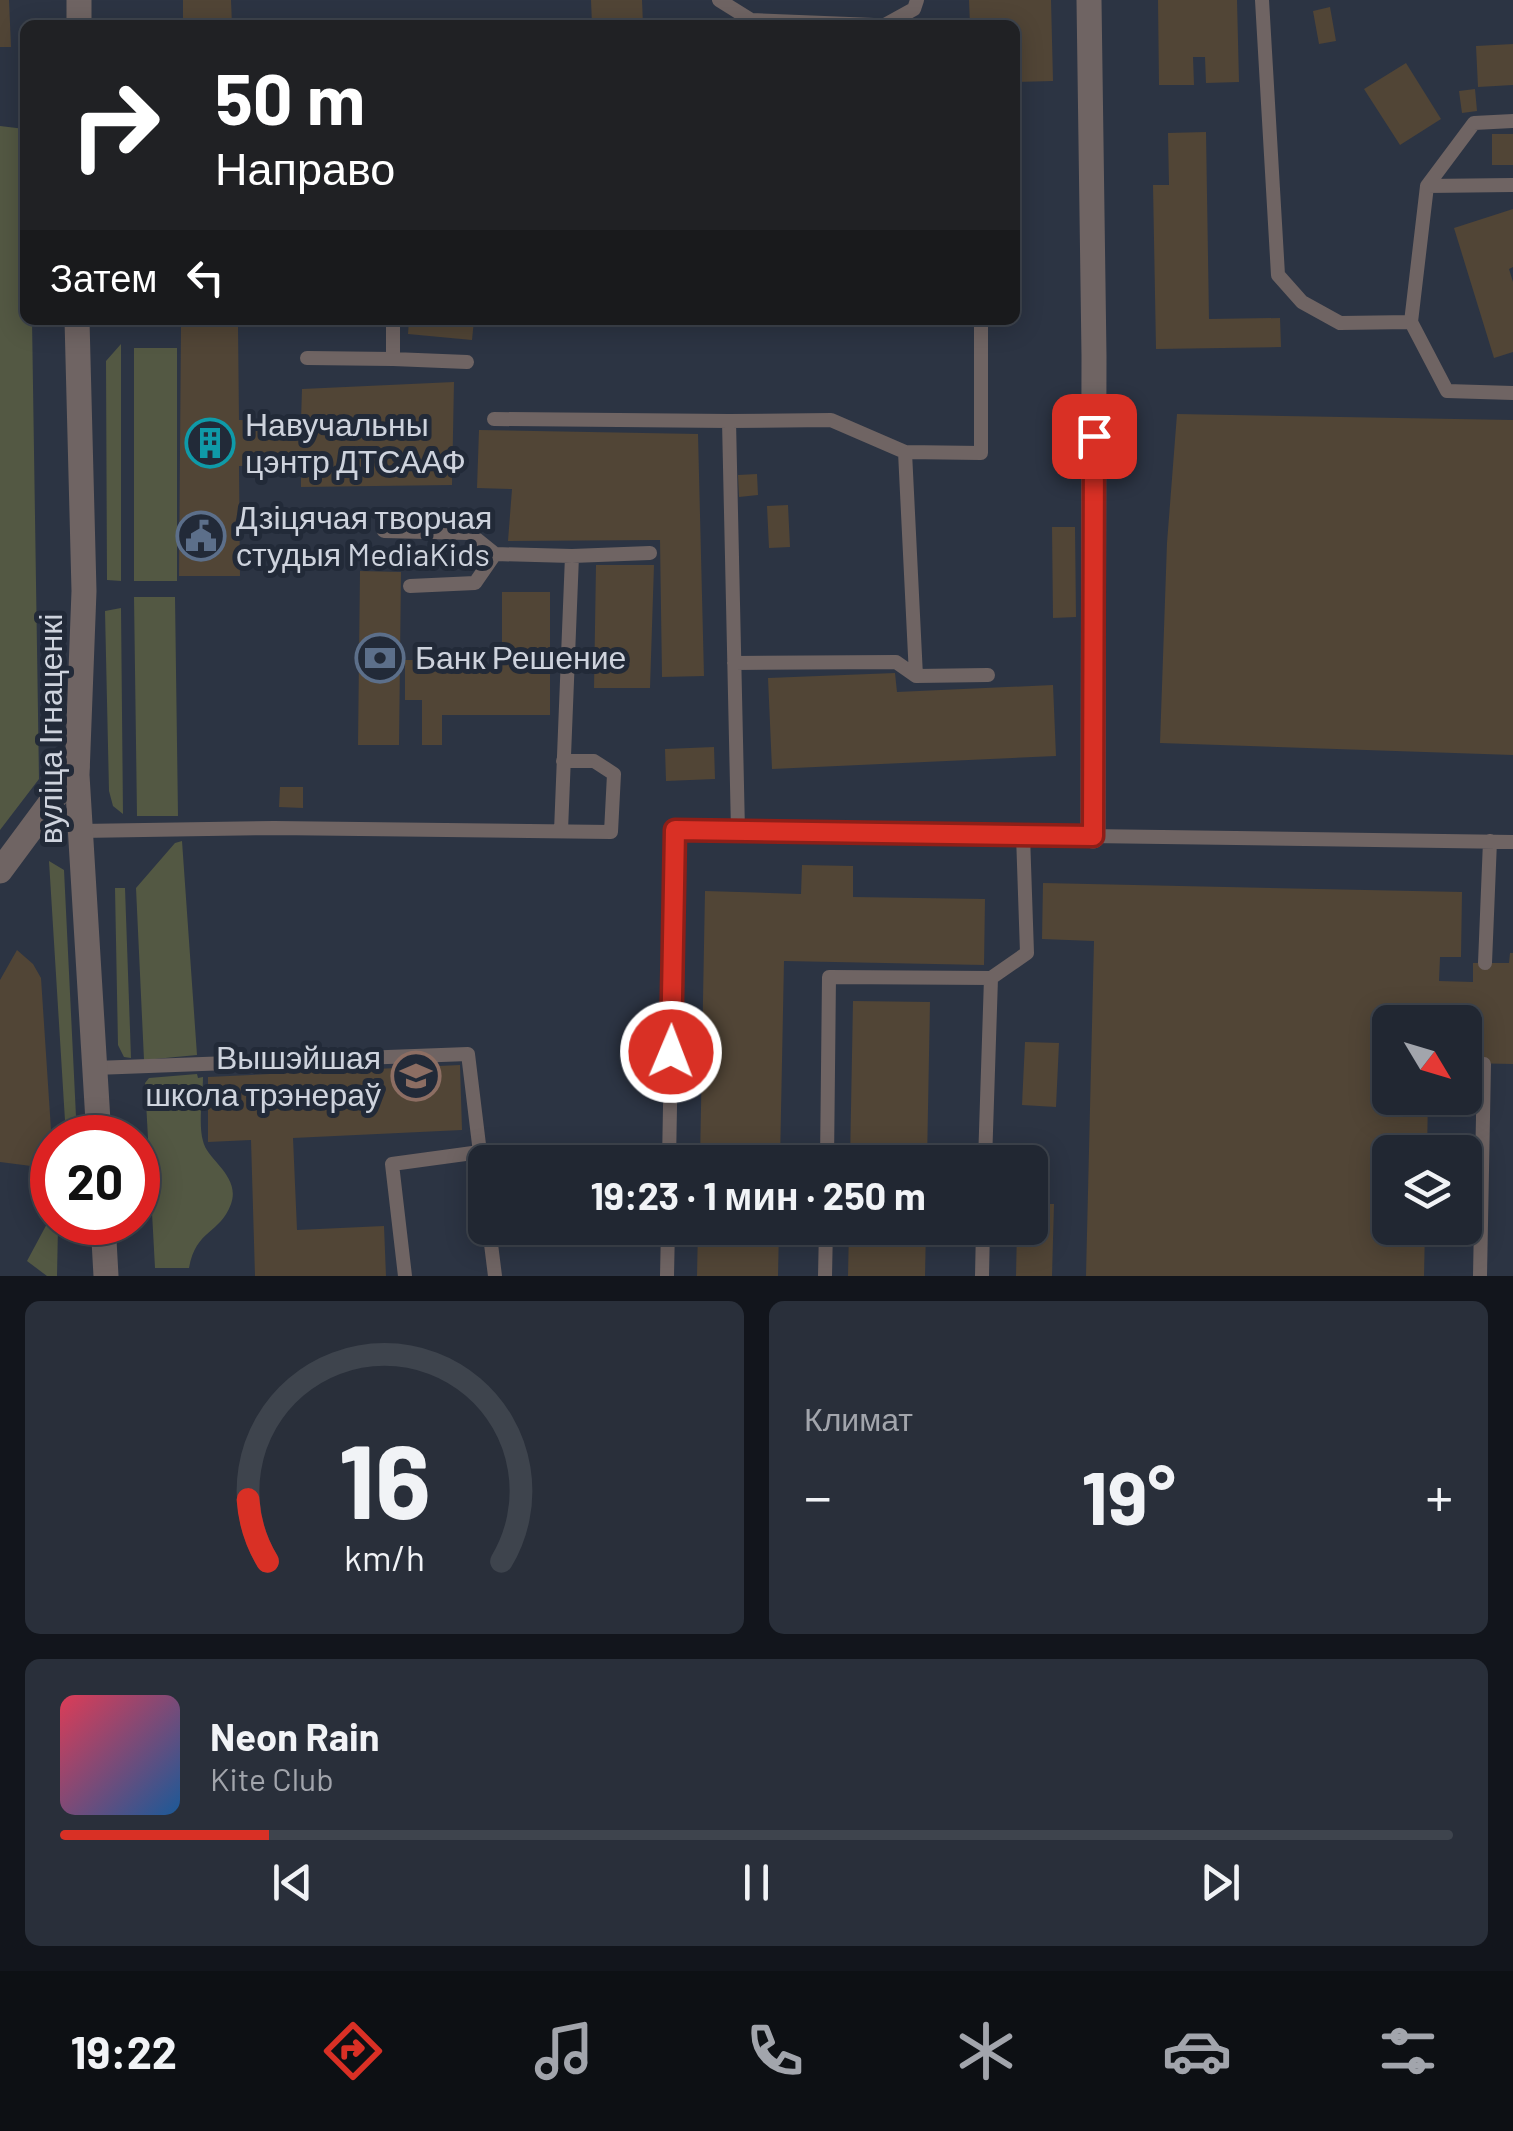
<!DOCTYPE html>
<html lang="ru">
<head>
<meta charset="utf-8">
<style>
  body { margin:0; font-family:Barlow,sans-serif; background:#292f3a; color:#f1f3f6; height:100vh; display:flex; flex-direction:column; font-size:38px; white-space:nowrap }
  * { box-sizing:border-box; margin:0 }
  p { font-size:32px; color:#a2a5ac }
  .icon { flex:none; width:55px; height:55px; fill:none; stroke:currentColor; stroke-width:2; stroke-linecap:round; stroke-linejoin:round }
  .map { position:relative; height:1276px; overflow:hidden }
  .sheet { display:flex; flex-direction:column; gap:25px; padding:25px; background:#12151c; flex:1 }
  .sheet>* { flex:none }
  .top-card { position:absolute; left:20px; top:20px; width:1000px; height:305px; border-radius:15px; box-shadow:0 5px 25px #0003,0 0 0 2px #3e444d; background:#202124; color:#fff; overflow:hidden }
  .needle { width:65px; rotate:128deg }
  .fabs { position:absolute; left:1372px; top:1005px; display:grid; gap:20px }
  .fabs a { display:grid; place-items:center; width:110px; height:110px; border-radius:15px; background:#212732; box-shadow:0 5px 25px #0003,0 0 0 2px #3e444d; font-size:50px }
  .speed { position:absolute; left:30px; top:1115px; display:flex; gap:20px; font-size:50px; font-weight:700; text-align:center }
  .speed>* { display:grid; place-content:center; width:130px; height:130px; border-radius:50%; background:#212732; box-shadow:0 5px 25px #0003,0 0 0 2px #3e444d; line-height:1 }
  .speed .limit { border:15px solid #d22; background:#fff; color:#111 }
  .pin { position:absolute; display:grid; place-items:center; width:85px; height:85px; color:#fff; margin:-42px; border-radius:20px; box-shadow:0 5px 15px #0006 }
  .me { position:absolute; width:110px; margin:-55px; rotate:1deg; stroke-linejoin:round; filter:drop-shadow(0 0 8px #0008) }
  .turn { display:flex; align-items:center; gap:35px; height:210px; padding:0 30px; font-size:45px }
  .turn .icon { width:130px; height:130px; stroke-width:2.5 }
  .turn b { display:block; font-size:70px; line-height:85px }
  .then { display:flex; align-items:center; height:95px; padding:0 30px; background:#0003; gap:20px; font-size:38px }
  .big { font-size:75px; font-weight:700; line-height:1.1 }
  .sheet .tile { flex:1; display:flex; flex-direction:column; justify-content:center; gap:15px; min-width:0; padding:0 35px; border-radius:15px; background:#292f3a }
  .sheet .dial { align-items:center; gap:0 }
  .dial svg { height:260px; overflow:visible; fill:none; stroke:#3e444d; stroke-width:7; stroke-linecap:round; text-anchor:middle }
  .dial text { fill:#f1f3f6; stroke:none }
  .song { display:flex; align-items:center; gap:30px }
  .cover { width:120px; height:120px; border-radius:15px; background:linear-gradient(135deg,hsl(350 70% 55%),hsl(210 70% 35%)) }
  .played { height:10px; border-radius:5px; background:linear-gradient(90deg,#d93025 15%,#3e444d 15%) }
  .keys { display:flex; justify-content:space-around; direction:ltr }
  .heat { display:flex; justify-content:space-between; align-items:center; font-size:55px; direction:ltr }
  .sheet .tiles { flex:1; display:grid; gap:25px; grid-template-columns:1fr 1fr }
  .tile:last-child { grid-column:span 2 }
  .trip { position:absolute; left:468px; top:1145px; width:580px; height:100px; border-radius:15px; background:#212732; box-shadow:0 5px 25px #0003,0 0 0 2px #3e444d; font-weight:700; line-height:100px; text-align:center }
  .menu { display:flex; height:160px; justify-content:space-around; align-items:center; background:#0d1014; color:#a2a5ac }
  .menu .icon { width:70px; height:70px }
  .menu .current { color:#d93025 }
  .menu b { font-size:45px; color:#f1f3f6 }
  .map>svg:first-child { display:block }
  .green { fill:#535843 }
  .building { fill:#514536 }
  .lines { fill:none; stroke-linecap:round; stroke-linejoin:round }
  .service { stroke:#6f6463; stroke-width:14 }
  .minor { stroke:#6f6463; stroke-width:25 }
  .tertiary { stroke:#6f6463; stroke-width:25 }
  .route-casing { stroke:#8d1f18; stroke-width:25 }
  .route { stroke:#d93025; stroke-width:18 }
  .labels { text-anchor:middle; stroke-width:10; stroke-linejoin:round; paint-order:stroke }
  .poi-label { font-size:32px; fill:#ced3dd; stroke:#222a38; text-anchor:start }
  .street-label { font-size:32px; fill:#ced3dd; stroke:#222a38 }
</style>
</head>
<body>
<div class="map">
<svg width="1513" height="1276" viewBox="0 0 1513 1276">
  <rect width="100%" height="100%" fill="#2c3443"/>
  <path class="green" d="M0,126L25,129V320H32L39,779L0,830Z
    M121,344V581L107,580L106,361Z
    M134,348H177V581H134Z
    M134,597H175L178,816H137Z
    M121,608L123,814L113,806L109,791L105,611Z
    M182,841L197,1055L144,1060L136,888L175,843Z
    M49,861L64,870L77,1137H66Z
    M115,888H125L131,1058L124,1057L118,1045Z
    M197,1074L198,1078L203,1077C203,1096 198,1123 203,1141C207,1160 241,1176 231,1204C220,1234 196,1229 189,1268H155L145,1083L149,1078Z
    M49,1220L58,1227L57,1276H47L27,1261Z"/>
  <path class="building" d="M0,0H9L11,47H0Z
    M183,0H231L232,25H183Z
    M591,0H642L643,25H592Z
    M969,0H1051L1053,81L1015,82V25H970Z
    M1158,0H1237L1239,82L1206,83L1205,57H1193L1194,85H1159Z
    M1330,7L1336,41L1319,44L1313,11Z
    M522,18V25H449V22Z
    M1513,44V85L1478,87L1476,46Z
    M1406,63L1441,119L1400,145L1364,89Z
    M1475,89L1477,111L1462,113L1459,91Z
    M1206,132L1209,319L1280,318L1281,347L1156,349L1153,185H1169L1168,133Z
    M1492,134H1513V165H1492Z
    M1513,209V267L1509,269L1513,282V352L1494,358L1454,228Z
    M409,320H474L472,340L408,334Z
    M181,327H238L239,420L301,421L302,389L454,382L452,485L301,487V464L239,466L240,576H179Z
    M1177,414L1513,420V755L1160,743L1167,543Z
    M479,430L698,434L704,676L662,677L660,540L508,541L512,489L477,488Z
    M757,474L758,495L739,497L738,475Z
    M788,505L790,547L769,548L767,506Z
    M1052,527H1075L1076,617L1053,618Z
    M596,565H654L650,688H594Z
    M360,571L401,572L399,745H358Z
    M502,592H550V715H442V745H422V700H405V660H441V669H502Z
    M895,673L897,692L1053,685L1056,756L772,769L768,678Z
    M714,747L715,779L666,781L665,749Z
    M280,787H303V808L279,807Z
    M802,865L853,866V897L985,899L984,965L784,961L780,1162H700L705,891L801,894Z
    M1043,883L1462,892L1461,957H1440L1439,981L1473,982V963H1509L1510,953H1513V1064L1465,1063V1022H1390V1098H1428L1427,1152H1390V1228H1425L1424,1276H1086L1094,941L1042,939Z
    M17,950L33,964L41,978L52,1145L48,1161L39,1167L0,1162V980Z
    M853,1001L930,1002L927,1162H850Z
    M1025,1042L1059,1043L1056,1107L1022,1105Z
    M460,1065L462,1130L293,1138L297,1230L384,1226L386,1276H255L251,1140L208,1142V1077Z
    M1030,1204H1054L1052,1276H1016L1017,1228H1030Z
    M698,1228H779L778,1276H697Z
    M849,1228H926L925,1276H848Z"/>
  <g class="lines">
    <path class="service" d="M719,0L751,20L874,25
      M1262,0L1278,275L1302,302L1340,323L1411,322
      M885,25L914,9L917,0
      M1513,185L1427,186L1411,322L1447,391L1513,393
      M1427,186L1474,123L1513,121
      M307,358L393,359V320
      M393,359L467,362
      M494,419L729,421L738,831
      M729,421L831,420L905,452
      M384,531L469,533L495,554L572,556L561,831
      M572,556L650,553
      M410,586L475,583L495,554
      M734,663L896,662L916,676L988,675
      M916,676L905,452L981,453V320
      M80,831L274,828L611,832L614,774L594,761H563
      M1485,963L1490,841
      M991,978L1027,953L1023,835
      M95,1068L468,1054L485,1194
      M669,1162L675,830L1513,842
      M827,1162L829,977L991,978L985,1162
      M489,1228L495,1276
      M405,1276L392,1164L480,1152
      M667,1276L668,1228
      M825,1276L826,1228
      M982,1276L983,1228
      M1480,1276L1484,1064"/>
    <path class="minor" d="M1089,0L1094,356L1093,836
      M0,871L77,767"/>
    <path class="tertiary" d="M79,25V0
      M77,320L84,591L77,775L99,1138
      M103,1222L106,1276"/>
  </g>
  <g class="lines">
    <g class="route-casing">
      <path id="route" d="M671,1052L675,830L1093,836L1094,436"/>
    </g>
    <use href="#route" class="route"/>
  </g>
  <defs>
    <g id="building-ring" transform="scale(2.5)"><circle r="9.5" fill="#222a38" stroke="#0f9aa8" stroke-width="1.5"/><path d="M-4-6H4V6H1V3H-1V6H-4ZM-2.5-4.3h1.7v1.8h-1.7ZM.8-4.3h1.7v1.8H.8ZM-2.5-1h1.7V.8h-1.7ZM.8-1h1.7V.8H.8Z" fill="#0f9aa8"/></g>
    <g id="civic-ring" transform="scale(2.5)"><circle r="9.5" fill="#222a38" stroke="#5c6f8a" stroke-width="1.5"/><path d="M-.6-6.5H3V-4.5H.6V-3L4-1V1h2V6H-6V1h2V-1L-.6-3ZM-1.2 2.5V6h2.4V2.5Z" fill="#5c6f8a"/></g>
    <g id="bank-ring" transform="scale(2.5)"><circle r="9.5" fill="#222a38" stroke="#5c6f8a" stroke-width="1.5"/><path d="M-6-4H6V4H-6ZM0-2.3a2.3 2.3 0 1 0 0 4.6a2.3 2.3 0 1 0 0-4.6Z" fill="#5c6f8a"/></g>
    <g id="university-ring" transform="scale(2.5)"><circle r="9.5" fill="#222a38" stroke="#8d6e63" stroke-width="1.5"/><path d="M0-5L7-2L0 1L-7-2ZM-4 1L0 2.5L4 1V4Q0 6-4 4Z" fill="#8d6e63"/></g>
  </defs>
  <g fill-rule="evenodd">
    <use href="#building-ring" x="210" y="443"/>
    <use href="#civic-ring" x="201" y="536"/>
    <use href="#bank-ring" x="380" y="658"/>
    <use href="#university-ring" x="416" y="1076"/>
  </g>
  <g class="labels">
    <g class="poi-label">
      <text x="245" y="436">Навучальны<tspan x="245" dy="37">цэнтр ДТСААФ</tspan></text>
      <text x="236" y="529">Дзіцячая творчая<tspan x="236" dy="37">студыя MediaKids</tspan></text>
      <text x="415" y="669">Банк Решение</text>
      <text x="381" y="1069" text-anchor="end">Вышэйшая<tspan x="381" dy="37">школа трэнераў</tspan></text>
    </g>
    <g class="street-label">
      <text transform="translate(51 729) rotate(-90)" y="11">вуліца Ігнаценкі</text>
    </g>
  </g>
</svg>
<div class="fabs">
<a><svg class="needle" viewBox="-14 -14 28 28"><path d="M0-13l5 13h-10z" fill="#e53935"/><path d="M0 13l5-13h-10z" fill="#a2a5ac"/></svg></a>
<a><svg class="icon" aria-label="layers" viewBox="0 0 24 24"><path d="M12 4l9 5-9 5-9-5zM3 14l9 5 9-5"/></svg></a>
</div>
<div class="speed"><div class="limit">20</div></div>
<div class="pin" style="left:1094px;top:436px;background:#d93025"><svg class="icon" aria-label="arrive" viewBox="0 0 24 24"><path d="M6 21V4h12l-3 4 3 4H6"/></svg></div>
<svg class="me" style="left:671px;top:1052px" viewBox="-20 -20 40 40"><circle r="17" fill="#d93025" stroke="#fff" stroke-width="3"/><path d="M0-11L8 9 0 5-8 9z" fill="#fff"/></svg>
<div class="trip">19:23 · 1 мин · 250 m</div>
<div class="top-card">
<div class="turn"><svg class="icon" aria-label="right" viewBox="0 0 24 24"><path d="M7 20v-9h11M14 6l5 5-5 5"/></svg><div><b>50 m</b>Направо</div></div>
<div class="then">Затем<svg class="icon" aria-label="left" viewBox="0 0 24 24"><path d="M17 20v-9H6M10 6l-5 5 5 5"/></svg></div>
</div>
</div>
<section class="sheet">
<div class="tiles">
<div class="tile dial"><svg viewBox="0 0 100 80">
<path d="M14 69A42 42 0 1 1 86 69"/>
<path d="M14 69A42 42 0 0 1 8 50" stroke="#d93025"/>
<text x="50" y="56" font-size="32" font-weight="700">16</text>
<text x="50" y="72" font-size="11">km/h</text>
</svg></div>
<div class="tile"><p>Климат</p>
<div class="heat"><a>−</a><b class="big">19°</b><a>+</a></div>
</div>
<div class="tile">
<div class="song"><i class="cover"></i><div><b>Neon Rain</b><p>Kite Club</p></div></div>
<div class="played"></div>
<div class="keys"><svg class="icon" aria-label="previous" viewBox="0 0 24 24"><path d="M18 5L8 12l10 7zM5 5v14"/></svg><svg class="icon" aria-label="pause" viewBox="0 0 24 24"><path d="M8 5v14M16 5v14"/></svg><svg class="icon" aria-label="next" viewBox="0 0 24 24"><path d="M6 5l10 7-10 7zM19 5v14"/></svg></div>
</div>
</div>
</section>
<nav class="menu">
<b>19:22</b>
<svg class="icon current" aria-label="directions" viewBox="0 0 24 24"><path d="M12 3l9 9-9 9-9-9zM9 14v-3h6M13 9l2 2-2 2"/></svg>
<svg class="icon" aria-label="music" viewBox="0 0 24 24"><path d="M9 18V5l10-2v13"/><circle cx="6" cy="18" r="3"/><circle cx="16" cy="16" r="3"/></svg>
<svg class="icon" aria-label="phone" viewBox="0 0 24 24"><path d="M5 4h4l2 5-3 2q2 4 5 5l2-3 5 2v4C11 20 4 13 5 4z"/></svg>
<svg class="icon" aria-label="climate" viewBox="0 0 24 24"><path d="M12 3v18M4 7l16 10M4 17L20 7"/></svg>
<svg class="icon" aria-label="car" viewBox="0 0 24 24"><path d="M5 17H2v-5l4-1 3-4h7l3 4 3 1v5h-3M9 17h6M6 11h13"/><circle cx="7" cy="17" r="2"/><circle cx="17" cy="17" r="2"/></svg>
<svg class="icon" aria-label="filters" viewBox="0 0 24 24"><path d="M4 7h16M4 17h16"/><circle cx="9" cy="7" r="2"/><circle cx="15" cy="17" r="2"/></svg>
</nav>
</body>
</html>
